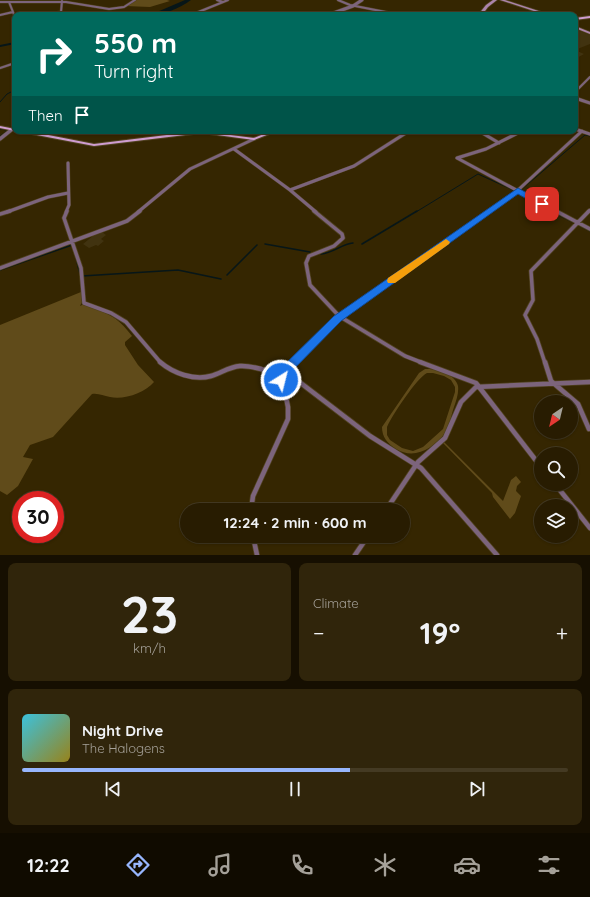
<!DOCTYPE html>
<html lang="en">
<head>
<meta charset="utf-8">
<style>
  body { margin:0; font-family:Quicksand,sans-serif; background:#30250b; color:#f1f3f6; height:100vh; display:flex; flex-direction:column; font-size:15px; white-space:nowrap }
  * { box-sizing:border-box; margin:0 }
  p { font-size:13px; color:#a5a199 }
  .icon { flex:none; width:22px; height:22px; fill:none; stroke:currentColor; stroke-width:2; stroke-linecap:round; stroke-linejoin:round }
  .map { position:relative; height:555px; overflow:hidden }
  .details { display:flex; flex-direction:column; gap:8px; padding:8px; background:#160f01; flex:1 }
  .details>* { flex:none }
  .guide { position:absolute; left:12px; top:12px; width:566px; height:122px; border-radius:8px; box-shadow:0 1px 3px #0004,0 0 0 1px #443a23; background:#00695c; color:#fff; overflow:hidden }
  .needle { width:26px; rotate:215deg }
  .controls { position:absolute; left:534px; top:395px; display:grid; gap:8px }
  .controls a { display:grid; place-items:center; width:44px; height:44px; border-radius:50%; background:#281c01; box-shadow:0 1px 3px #0004,0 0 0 1px #443a23; font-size:20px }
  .speed { position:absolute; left:12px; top:491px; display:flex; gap:8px; font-size:20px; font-weight:700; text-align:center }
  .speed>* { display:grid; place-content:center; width:52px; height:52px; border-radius:50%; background:#281c01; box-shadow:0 1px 3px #0004,0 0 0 1px #443a23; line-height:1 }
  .speed .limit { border:6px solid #d22; background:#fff; color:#111 }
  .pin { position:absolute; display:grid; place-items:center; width:34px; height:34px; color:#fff; margin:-17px; border-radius:8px; box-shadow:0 2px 6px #0006 }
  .me { position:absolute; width:44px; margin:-22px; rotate:36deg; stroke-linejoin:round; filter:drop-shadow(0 0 3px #0008) }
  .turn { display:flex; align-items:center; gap:14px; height:84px; padding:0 16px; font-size:18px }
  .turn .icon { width:52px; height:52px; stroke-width:2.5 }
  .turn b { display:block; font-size:28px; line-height:34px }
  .then { display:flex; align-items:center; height:38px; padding:0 16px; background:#0003; gap:8px; font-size:15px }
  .big { font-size:30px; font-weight:700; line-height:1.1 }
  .details .tile { flex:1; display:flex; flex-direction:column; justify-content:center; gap:6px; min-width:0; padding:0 14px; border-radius:8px; background:#30250b }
  .details .dial { align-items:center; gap:0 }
  .dial b { font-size:52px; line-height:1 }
  .song { display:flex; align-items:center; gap:12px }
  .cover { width:48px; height:48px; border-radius:6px; background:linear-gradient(135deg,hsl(190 70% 55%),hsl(50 70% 35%)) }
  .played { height:4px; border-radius:2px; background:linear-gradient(90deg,#97b6fd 60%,#443a23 60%) }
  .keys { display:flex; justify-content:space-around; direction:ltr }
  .heat { display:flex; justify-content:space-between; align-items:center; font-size:22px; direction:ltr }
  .details .tiles { flex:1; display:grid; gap:8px; grid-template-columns:1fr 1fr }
  .tile:last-child { grid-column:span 2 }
  .trip { position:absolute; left:180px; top:503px; width:230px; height:40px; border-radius:20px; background:#281c01; box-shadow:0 1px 3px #0004,0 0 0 1px #443a23; font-weight:700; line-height:40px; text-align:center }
  .tabs { display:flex; height:64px; justify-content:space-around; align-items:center; background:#100b00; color:#a5a199 }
  .tabs .icon { width:28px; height:28px }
  .tabs .current { color:#97b6fd }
  .tabs b { font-size:18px; color:#f1f3f6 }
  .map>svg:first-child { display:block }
  .built { fill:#413310 }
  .green { fill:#604b1a; fill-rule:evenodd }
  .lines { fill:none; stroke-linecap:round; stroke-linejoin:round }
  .stream-far1 { stroke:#071618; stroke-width:1 }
  .stream { stroke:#071618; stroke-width:1.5 }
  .river { fill:#071618; fill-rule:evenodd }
  .minor-far3-casing { stroke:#504220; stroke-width:3 }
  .minor-far2-casing { stroke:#504220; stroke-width:4 }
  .minor-far1-casing { stroke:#504220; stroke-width:5 }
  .minor-casing { stroke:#504220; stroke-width:6 }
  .tertiary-far1-casing { stroke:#504220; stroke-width:4 }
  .tertiary-casing { stroke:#504220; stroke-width:4.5 }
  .secondary-casing { stroke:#504220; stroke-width:1.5 }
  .primary-casing { stroke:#504220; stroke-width:2 }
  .minor-far3 { stroke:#7c647c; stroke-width:2 }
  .minor-far2 { stroke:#7c647c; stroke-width:3 }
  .minor-far1 { stroke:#7c647c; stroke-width:3.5 }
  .minor { stroke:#7c647c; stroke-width:4.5 }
  .tertiary-far1 { stroke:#7c647c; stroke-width:3 }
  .tertiary { stroke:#7c647c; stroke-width:3.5 }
  .secondary { fill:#ab84ab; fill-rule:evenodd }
  .primary { fill:#cf9dd0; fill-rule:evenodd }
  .route { fill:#1a73e8; stroke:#114b97 }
  .slow { fill:#f59e0b }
</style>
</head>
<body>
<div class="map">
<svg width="590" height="555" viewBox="0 0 590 555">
  <rect width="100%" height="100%" fill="#352601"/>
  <path class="built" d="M575,29L590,35V44L575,50L584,54L575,59Z
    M102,232L106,235L101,239L104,241L98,246L96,245L89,248L83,244L94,235Z"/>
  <path class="green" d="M136,0H167L170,1L150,7L125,6Z
    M81,292L82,302L80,306L84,304C108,314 116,315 132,336L125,342V345L138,365L154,382C145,393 124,400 110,397C103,396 99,393 92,394L53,437L30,445L23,457L33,459L18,486L7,495L0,491V325Z
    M425,369C435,368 456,374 458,386C459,393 456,401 454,407C451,415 450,426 445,433C433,449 414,460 396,449C387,443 382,437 382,427L419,373ZM427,373H433L444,376L451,380L455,387V392L443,429L423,447L413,451L402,448L390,440L387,435V427C392,415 417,378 427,373Z
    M444,442L503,501L511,480L516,476L521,482L517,486L516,491L521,496L515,513L510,519L493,497L492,493L443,443Z"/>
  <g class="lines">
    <path class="stream-far1" d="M0,102L7,94L15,90
      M12,127L15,125
      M0,129L6,130
      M0,136L7,131
      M522,189L585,135L590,136
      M520,194L553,212
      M416,212L478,174L513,190"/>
    <path class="stream" d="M551,211L573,222
      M579,225L590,231
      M265,244L310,252
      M362,244L417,211
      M75,254L80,274
      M321,254C333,253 342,244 353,243
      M0,270L72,245
      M227,275L257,245
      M82,276L178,270L221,279"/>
    <path class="river" d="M185,0H191C180,8 164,15 150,15Z
      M15,42V44L0,47V45Z"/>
    <g class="minor-far3-casing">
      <path id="minor-far3" d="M217,0L223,2
        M338,0L350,5L401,15
        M62,1L61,12L64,15
        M0,2H66L109,9L124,7L135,0
        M9,2L15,17
        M0,15L13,12
        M34,15L61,12
        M191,15L228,0
        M0,68L15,63
        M575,92L590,77"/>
    </g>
    <g class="minor-far2-casing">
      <path id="minor-far2" d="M575,98L590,103
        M575,129L590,134
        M479,131L499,143
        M234,149L290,190L316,212
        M457,158L557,212
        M457,158L486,149L522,131
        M290,190L354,166L409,131
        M7,212L48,197L68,193
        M66,212L69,205L68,163
        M138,212L190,169L254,139
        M488,212L517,191L582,131
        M588,212L590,210"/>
    </g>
    <g class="minor-far1-casing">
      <path id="minor-far1" d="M67,211L64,218L81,268L84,303L111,313L126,322L161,363
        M314,211L342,234L343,238L334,246L309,256L306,263L310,285L339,316L405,356L423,363
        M556,211L590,229
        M0,214L10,211
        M0,268L127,221L140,211
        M293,363L338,319L490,211
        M545,363L537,339L525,315L533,300L531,271L589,211"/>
    </g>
    <g class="minor-casing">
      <path id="minor" d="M160,362C173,373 194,381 211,376C221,373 229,367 240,366C254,365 268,372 282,375
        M420,362L476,383L541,467
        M545,362L551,381L578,404L589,429
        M285,371L370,436L421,468L497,555
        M555,484L590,528
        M251,510L253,496L288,419V407L282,378L283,373L295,362
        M386,510L418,462L445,438L461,402L476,387L590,382
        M253,536L257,555
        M355,555L368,536"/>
    </g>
    <g class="tertiary-far1-casing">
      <path id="tertiary-far1" d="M328,15L353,6L362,0"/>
    </g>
    <g class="tertiary-casing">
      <path id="tertiary" d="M0,139L15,127"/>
    </g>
    <g class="secondary-casing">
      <path id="secondary" d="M493,0H497L488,7L482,15H478L486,5Z
        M500,0H505L551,15H546Z
        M575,26L590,32V34L575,28Z"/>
    </g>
    <g class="primary-casing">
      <path id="primary" d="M590,16V18L575,20V18Z
        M0,126L15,129V131H16H15L0,128Z
        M19,131H28L94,144L199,131L254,138L271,131H277L254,140L202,133L94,146L21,132Z"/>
    </g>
    <use href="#minor-far3" class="minor-far3"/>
    <use href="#minor-far2" class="minor-far2"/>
    <use href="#minor-far1" class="minor-far1"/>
    <use href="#minor" class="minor"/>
    <use href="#tertiary-far1" class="tertiary-far1"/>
    <use href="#tertiary" class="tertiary"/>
    <use href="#secondary" class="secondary"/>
    <use href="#primary" class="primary"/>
  </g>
  <path class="route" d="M518,188L546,204L542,206H539L518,194L341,321L287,376L285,383L281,385L277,383L276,380L279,370L334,316Z"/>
  <path class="slow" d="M446,239L450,242L449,244L395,283H388L387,281L388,278Z"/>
</svg>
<div class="controls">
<a><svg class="needle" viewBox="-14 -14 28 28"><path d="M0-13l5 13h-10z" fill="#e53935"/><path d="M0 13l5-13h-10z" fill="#a5a199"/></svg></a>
<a><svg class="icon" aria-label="search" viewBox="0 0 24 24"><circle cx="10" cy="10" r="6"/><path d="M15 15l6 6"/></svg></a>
<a><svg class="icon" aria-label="layers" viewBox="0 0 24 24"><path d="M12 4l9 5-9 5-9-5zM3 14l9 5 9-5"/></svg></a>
</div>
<div class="speed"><div class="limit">30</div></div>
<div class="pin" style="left:542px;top:204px;background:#d93025"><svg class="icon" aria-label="arrive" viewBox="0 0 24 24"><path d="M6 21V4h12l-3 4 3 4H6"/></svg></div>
<svg class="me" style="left:281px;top:380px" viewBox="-20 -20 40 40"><circle r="17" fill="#1a73e8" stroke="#fff" stroke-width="3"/><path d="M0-11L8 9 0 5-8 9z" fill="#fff"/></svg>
<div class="trip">12:24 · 2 min · 600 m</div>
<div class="guide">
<div class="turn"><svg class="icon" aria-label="right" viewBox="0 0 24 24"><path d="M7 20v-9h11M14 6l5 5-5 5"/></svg><div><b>550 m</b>Turn right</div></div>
<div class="then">Then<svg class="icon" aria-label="arrive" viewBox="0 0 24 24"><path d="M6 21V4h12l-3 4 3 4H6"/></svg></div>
</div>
</div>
<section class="details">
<div class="tiles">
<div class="tile dial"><b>23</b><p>km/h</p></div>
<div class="tile"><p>Climate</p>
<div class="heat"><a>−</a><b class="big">19°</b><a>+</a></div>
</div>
<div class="tile">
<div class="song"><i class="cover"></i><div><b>Night Drive</b><p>The Halogens</p></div></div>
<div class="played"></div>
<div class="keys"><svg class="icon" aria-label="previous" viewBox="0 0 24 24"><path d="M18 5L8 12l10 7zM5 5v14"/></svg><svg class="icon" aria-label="pause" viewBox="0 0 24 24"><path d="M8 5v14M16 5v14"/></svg><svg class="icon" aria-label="next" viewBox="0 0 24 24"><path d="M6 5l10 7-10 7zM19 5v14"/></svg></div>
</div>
</div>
</section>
<nav class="tabs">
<b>12:22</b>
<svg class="icon current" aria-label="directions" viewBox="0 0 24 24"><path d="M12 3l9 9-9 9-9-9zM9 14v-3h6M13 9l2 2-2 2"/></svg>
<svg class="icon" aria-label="music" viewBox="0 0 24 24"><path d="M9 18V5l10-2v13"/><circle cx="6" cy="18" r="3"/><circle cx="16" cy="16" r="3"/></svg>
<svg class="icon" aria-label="phone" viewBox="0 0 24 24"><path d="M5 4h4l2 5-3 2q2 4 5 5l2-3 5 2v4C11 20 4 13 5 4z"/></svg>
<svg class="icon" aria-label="climate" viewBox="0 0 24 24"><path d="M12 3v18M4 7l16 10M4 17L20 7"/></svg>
<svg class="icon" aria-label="car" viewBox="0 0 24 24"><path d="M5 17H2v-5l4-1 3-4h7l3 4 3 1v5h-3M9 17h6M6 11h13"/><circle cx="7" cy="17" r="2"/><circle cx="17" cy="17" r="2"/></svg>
<svg class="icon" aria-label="filters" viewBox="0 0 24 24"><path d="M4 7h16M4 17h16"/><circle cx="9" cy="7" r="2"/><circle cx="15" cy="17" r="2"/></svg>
</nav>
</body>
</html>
